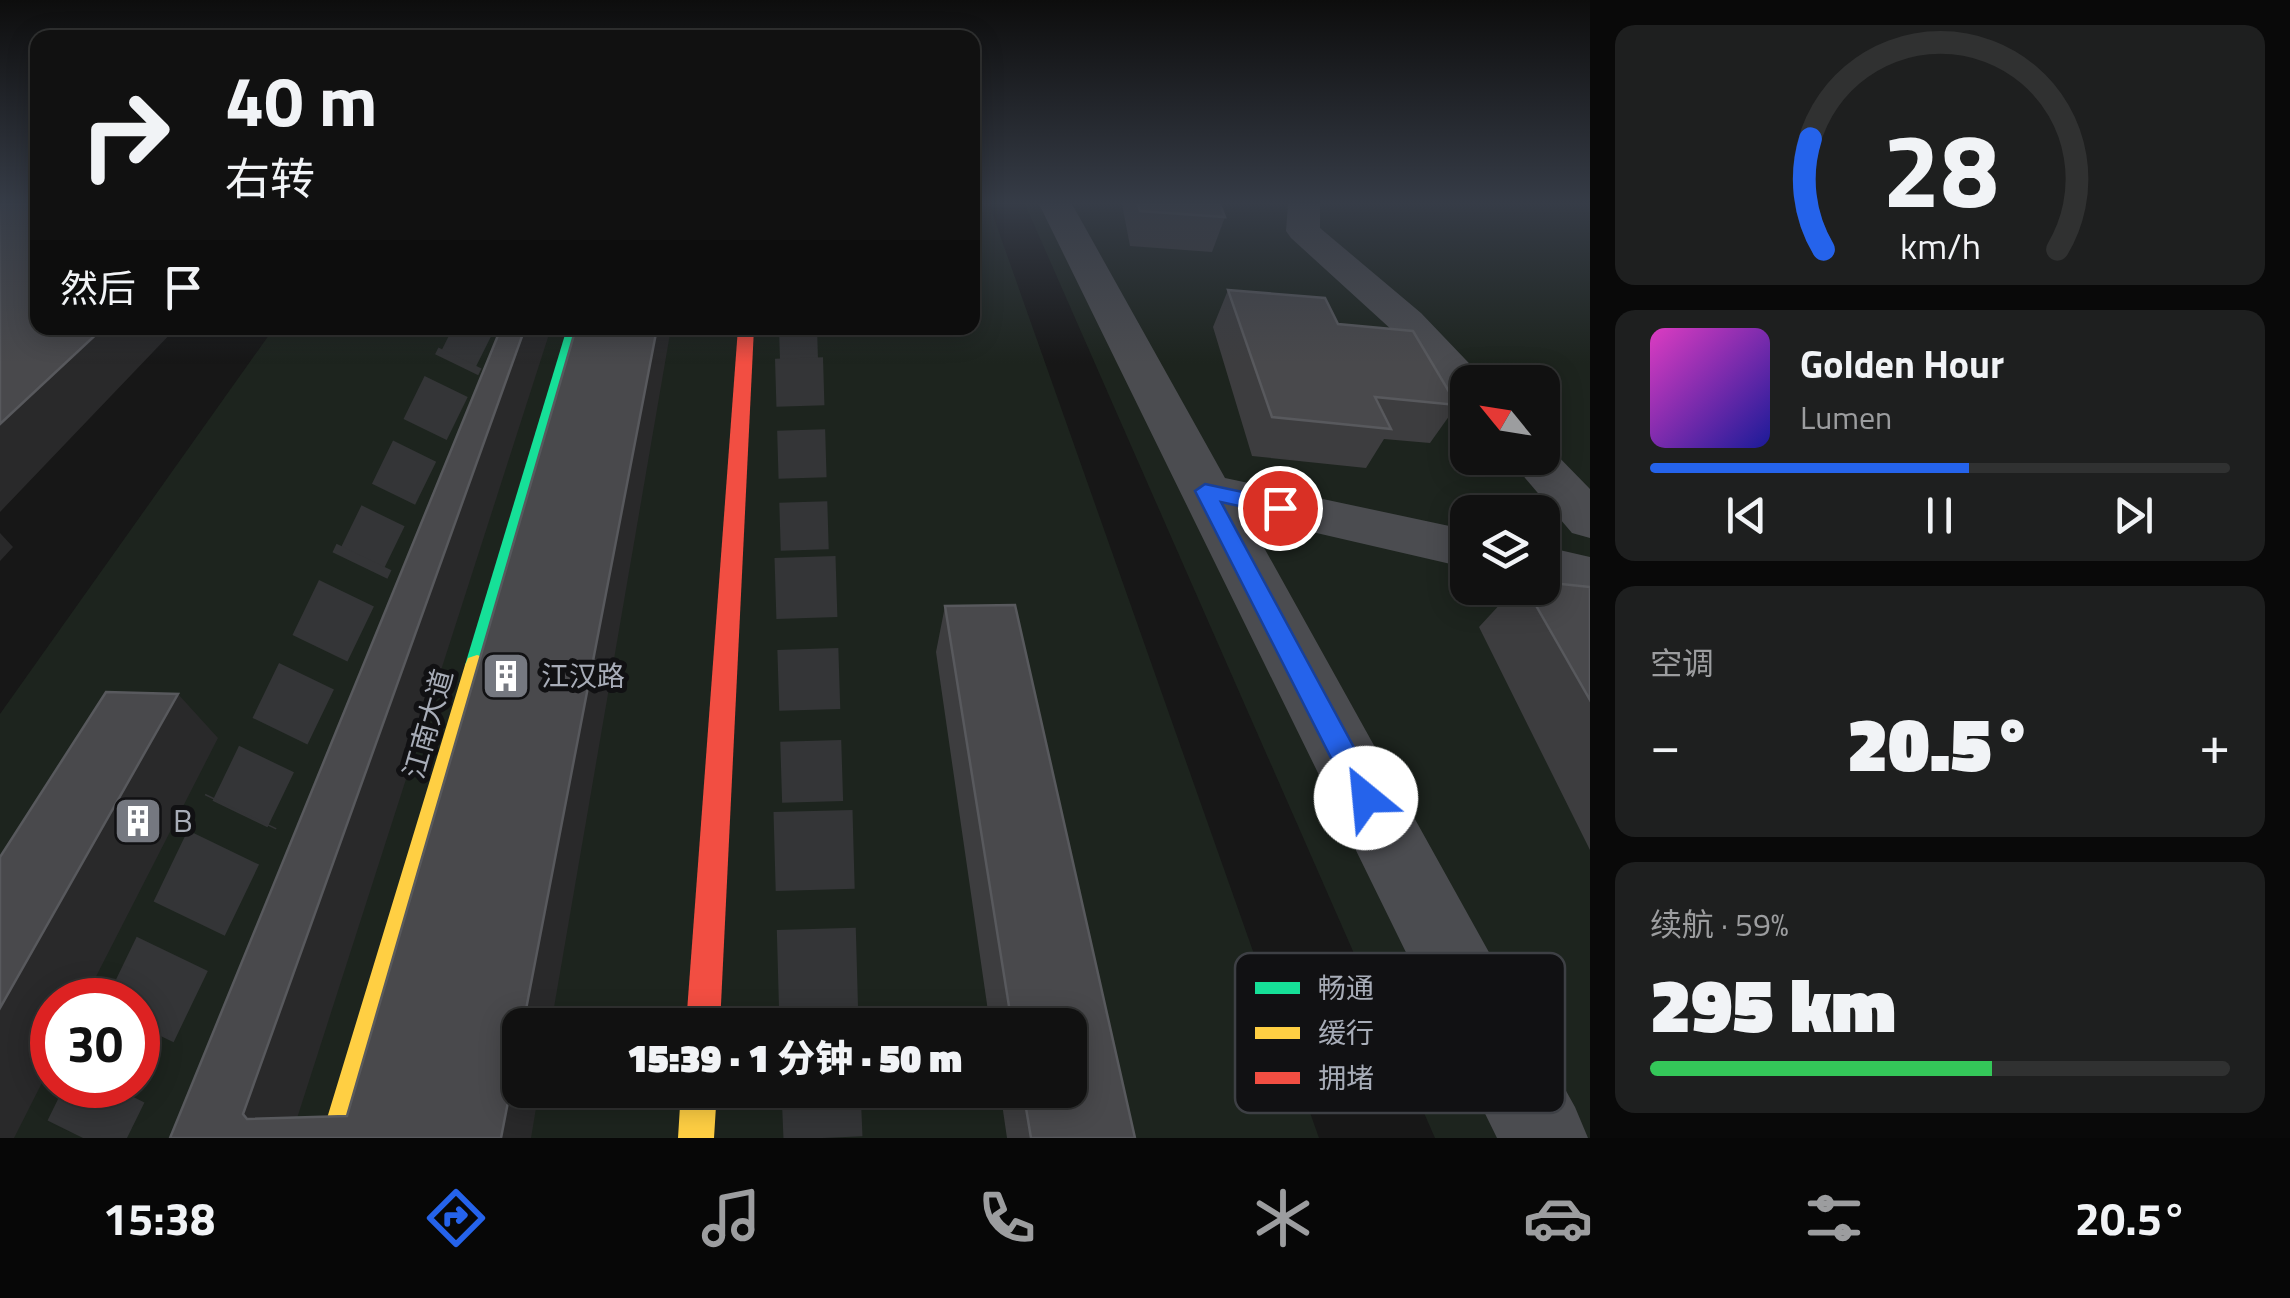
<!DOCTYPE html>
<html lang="zh">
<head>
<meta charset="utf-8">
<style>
  body { margin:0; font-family:"Titillium Web","Noto Sans SC",sans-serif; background:#1e1f1f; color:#f1f3f6; height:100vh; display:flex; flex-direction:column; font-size:38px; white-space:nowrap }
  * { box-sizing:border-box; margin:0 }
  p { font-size:32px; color:#9c9d9f }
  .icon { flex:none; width:55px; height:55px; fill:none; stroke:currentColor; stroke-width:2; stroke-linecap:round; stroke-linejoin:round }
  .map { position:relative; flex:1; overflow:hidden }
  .sheet { display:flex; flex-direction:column; gap:25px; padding:25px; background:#090909; width:700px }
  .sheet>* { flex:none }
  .top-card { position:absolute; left:30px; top:30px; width:950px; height:305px; border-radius:20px; box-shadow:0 5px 25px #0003,0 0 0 2px #303131; background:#111; color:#f1f3f6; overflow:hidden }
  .needle { width:65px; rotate:300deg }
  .buttons { position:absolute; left:1450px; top:365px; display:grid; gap:20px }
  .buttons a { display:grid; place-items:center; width:110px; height:110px; border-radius:20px; background:#111; box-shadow:0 5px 25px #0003,0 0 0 2px #303131; font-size:50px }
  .speed { position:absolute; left:30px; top:978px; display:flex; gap:20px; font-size:50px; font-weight:700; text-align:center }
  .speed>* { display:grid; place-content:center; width:130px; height:130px; border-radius:50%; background:#111; box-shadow:0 5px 25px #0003,0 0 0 2px #303131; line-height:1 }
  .speed .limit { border:15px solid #d22; background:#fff; color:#111 }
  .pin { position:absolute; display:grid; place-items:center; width:85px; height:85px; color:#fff; margin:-42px; border:5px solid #fff; border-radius:50%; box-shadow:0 2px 10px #0007 }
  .me { position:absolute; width:110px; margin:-55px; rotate:332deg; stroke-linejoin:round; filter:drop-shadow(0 0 8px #0008) }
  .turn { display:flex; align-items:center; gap:35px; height:210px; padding:0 30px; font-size:45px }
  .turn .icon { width:130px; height:130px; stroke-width:2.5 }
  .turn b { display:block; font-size:70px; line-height:85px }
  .then { display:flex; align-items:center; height:95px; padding:0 30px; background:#0003; gap:20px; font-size:38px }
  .big { font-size:75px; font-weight:800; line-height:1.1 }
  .sheet .card { flex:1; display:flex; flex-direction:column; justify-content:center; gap:15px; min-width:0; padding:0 35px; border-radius:20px; background:#1e1f1f }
  .sheet .dial { align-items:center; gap:0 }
  .dial svg { height:260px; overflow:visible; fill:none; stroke:#303131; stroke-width:7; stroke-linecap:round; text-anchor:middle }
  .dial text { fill:#f1f3f6; stroke:none }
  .song { display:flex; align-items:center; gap:30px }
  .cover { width:120px; height:120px; border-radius:15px; background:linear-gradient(135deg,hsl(310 70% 55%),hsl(240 70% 35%)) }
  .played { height:10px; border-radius:5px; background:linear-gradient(90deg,#2563eb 55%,#303131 55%) }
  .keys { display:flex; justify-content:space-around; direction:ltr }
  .heat { display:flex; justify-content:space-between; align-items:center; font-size:55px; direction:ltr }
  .charge { height:15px; border-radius:8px; background:linear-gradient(90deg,#34c759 59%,#303131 0) }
  .trip { position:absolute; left:502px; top:1008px; width:585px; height:100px; border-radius:20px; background:#111; box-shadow:0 5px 25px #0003,0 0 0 2px #303131; font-weight:800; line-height:100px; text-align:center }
  .tab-bar { display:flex; height:160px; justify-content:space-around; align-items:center; background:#070707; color:#9c9d9f }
  .tab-bar .icon { width:70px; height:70px }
  .tab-bar .selected { color:#2563eb }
  .tab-bar b { font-size:45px; color:#f1f3f6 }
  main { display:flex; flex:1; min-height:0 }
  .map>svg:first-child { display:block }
  .green { fill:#1d241e; fill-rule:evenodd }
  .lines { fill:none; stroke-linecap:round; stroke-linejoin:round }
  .highway-tunnel-far3 { stroke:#343537; stroke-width:38; stroke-dasharray:38 19; stroke-linecap:butt }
  .highway-tunnel-far2 { stroke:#343537; stroke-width:48; stroke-dasharray:48 24; stroke-linecap:butt }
  .highway-tunnel-far1 { stroke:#343537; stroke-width:61; stroke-dasharray:61 31; stroke-linecap:butt }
  .highway-tunnel { stroke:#343537; stroke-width:79; stroke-dasharray:79 39; stroke-linecap:butt }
  .street { fill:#4b4c50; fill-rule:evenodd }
  .fast { fill:#16e098; fill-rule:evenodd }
  .slow { fill:#ffcf43; fill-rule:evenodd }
  .jam { fill:#f24e42; fill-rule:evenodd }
  .wall { fill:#3d3d3f }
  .shaded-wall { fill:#29292a }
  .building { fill:#49494c; stroke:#58595d; stroke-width:2.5 }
  .route { fill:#2563eb; stroke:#184099; stroke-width:2.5 }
  .labels { text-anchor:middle; stroke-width:10; stroke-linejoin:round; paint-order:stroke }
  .poi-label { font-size:28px; fill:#a8adb8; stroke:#111113; text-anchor:start }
  .street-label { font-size:28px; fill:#a8adb8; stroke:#111113 }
  .near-poi-label { font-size:32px; fill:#a8adb8; stroke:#111113; text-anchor:start }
  .key { fill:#111113; stroke:#3e4045; stroke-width:2.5 }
  .key-label { font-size:28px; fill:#a8adb8 }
</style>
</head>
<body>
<main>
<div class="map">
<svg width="1590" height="1138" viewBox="0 0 1590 1138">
  <rect width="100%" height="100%" fill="#171717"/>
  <path class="green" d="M973,204H989L1319,1138H0V714L274,328H972ZM52,1000H138V1085H52ZM520,1025H1070V1090H520Z
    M1025,204H1590V1138H1435ZM1468,382H1542V458H1468ZM1468,512H1542V588H1468Z"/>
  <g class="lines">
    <path class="highway-tunnel-far3" d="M798,328L799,360
      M458,360L474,328"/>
    <path class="highway-tunnel-far2" d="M799,358L805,559
      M362,559L460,358"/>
    <path class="highway-tunnel-far1" d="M805,557L813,814
      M240,814L364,557"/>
    <path class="highway-tunnel" d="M813,811L819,1025
      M138,1025L241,811
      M821,1090L823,1138
      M83,1138L109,1085"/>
    <path class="street" d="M1039,204H1072L1225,478L1468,530V568L1247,517L1575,1107L1588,1138H1497Z
      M1288,204H1320V228L1421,313L1487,382H1468V400L1452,396L1393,331L1291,238L1286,231Z
      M1542,445L1549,447L1590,489V538L1572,533L1508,458H1542Z
      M1542,546L1590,557V597L1542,586Z"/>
    <path class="fast" d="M567,328H583L489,665L486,672L477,675L468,672L465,665Z"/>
    <path class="slow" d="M477,655L486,658L489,665L357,1138H321L465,665L468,658Z
      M681,1090H717L714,1138H678Z"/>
    <path class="jam" d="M738,328H754L720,1025H686Z"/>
  </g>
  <path class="wall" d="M1122,204H1220L1225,217L1212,252L1130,246Z
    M1228,290L1457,405L1430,443L1384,439L1366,468L1252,456L1213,327Z
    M1590,587V850L1479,627L1515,588Z
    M945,606L1135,1138H1007L1000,1090H1070V1025H990L936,652Z"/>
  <path class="shaded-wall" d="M103,328H176L0,512V424Z
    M525,328H551L291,1137L247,1119L243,1114Z
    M657,328H671L551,1025H523Z
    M0,533L13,547L0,561Z
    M178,694L218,738L84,1000H52V1063L14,1138H0V1008Z
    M520,1040V1090H539L531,1138H501Z"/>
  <path class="building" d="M0,204H38V328H103L0,424Z
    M1138,204H1220L1225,217L1140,211Z
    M1228,290L1325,298L1338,324L1413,331L1457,405L1375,397L1391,429L1272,417Z
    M501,328H525L243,1114L247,1119L347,1116L576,328H657L523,1025H520V1040L501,1138H170Z
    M1542,582L1590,587V700L1526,588H1542Z
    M1015,605L1135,1138H1031L1023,1090H1070V1025H1012L945,606Z
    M106,692L178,694L0,1008V857Z"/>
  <linearGradient id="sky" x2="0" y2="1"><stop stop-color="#0d0d0d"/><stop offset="0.56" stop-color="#363c47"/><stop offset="1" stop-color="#363c47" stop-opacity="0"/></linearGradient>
  <rect width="1590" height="363" fill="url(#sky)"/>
  <path class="route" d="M1205,484L1280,500L1291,508L1280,515L1221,502L1376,788L1380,798L1376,807L1366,810L1356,807L1195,491Z"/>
  <defs>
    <g id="building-square" transform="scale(2.5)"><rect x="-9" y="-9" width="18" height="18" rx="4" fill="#757880" stroke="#111113"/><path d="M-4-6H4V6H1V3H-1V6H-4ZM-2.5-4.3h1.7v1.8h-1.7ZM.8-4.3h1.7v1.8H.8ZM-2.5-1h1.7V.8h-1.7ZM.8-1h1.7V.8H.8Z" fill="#fff"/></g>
  </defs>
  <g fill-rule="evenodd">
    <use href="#building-square" x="506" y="676"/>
    <use href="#building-square" x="138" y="821"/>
  </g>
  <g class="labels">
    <g class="poi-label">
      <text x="541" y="686">江汉路</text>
    </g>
    <g class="street-label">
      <text transform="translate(428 724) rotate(-74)" y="10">江南大道</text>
    </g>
    <g class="near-poi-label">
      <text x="173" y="832">B</text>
    </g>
  </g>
  <rect x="1235" y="953" width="330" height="160" rx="15" class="key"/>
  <rect x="1255" y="982" width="45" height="12" fill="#16e098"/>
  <rect x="1255" y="1027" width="45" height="12" fill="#ffcf43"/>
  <rect x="1255" y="1072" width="45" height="12" fill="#f24e42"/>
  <g class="key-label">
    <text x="1318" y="998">畅通</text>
    <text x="1318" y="1043">缓行</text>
    <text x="1318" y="1088">拥堵</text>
  </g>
</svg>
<div class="buttons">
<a><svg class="needle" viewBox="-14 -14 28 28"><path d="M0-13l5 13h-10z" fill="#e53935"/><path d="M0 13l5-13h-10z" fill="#9c9d9f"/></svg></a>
<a><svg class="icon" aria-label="layers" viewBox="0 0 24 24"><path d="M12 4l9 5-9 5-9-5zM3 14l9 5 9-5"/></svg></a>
</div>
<div class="speed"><div class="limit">30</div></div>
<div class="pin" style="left:1280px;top:508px;background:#d93025"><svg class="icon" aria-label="arrive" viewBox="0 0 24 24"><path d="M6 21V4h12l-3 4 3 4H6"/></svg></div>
<svg class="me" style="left:1366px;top:798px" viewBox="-20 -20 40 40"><circle r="19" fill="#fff"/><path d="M0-13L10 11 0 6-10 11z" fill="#2563eb"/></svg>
<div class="trip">15:39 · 1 分钟 · 50 m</div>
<div class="top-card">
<div class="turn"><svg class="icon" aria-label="right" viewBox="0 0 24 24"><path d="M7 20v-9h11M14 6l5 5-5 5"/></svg><div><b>40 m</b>右转</div></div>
<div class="then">然后<svg class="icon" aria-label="arrive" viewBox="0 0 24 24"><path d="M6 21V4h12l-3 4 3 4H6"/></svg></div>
</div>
</div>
<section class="sheet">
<div class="card dial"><svg viewBox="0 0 100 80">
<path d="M14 69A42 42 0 1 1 86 69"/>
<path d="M14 69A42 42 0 0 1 10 35" stroke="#2563eb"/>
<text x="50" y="56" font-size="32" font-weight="700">28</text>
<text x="50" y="72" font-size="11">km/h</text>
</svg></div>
<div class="card">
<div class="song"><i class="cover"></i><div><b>Golden Hour</b><p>Lumen</p></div></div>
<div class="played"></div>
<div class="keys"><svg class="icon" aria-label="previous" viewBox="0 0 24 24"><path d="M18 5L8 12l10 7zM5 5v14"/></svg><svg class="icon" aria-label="pause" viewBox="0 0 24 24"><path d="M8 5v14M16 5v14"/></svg><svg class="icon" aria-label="next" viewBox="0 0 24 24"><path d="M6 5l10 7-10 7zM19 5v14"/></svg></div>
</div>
<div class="card"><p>空调</p>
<div class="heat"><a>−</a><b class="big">20.5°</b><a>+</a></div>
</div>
<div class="card"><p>续航 · 59%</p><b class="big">295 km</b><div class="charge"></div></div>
</section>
</main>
<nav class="tab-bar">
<b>15:38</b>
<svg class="icon selected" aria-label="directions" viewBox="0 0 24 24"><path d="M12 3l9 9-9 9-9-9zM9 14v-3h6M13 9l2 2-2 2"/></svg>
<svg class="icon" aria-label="music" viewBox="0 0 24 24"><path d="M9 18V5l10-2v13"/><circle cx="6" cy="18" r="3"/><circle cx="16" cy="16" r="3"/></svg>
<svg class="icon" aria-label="phone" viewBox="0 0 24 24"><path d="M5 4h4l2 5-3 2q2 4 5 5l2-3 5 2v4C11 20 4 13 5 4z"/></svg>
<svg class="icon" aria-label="climate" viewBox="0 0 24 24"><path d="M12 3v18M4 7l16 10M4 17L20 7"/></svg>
<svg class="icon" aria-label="car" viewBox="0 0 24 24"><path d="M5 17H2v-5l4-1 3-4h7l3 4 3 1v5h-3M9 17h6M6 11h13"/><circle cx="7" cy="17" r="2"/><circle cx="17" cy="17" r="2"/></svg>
<svg class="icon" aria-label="filters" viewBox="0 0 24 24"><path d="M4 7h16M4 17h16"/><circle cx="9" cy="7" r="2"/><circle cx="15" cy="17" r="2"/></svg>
<b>20.5°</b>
</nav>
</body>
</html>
